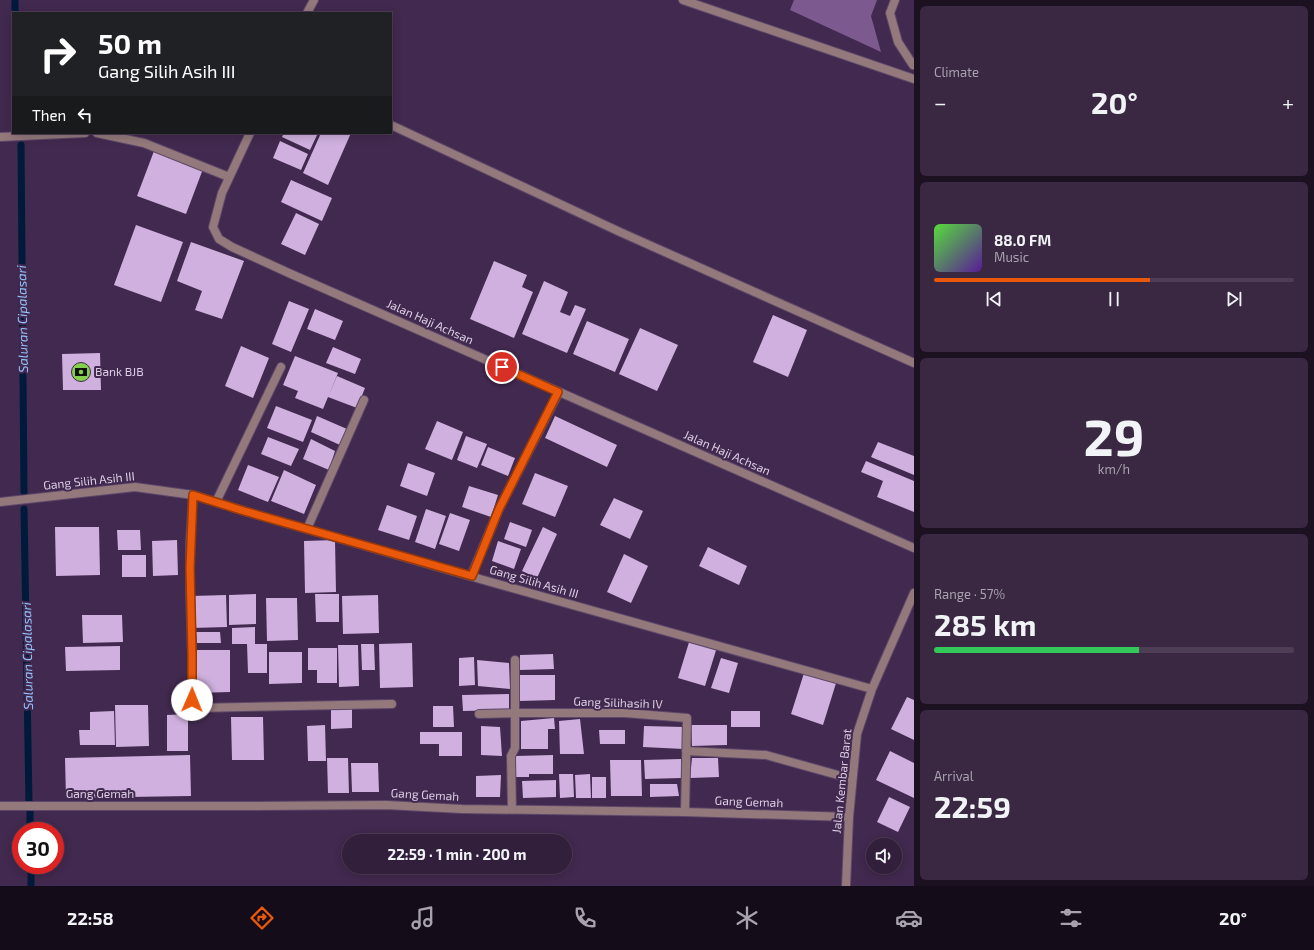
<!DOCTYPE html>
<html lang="en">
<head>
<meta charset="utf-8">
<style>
  body { margin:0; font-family:"Exo 2",sans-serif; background:#3a2742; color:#f1f3f6; height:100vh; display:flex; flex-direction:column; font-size:15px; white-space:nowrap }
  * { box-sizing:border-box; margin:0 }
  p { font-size:13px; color:#a8a2af }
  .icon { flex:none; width:22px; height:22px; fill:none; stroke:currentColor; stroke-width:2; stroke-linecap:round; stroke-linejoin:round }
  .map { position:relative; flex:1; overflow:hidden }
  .details { display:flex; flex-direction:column; gap:6px; padding:6px; background:#1c1120; width:400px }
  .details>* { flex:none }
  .top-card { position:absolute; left:12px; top:12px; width:380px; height:122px; border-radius:0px; box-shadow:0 2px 10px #0003,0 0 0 1px #4d3d55; background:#202124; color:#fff; overflow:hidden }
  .fabs { position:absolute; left:866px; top:838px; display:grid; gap:8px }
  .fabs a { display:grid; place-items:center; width:36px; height:36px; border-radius:50%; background:#321f3b; box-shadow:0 2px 10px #0003,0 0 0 1px #4d3d55; font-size:20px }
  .speed { position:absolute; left:12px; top:822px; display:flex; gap:8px; font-size:20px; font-weight:700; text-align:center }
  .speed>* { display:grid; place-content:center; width:52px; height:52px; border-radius:50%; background:#321f3b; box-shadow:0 2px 10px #0003,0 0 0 1px #4d3d55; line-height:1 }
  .speed .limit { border:6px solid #d22; background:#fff; color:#111 }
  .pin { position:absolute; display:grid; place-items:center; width:34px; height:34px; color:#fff; margin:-17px; border:2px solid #fff; border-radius:50%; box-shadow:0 1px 4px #0007 }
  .me { position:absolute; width:44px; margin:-22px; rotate:1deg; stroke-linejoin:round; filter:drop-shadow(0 0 3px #0008) }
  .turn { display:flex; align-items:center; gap:14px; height:84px; padding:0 20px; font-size:18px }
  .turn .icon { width:52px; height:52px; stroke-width:2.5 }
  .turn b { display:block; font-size:28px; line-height:34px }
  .then { display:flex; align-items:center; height:38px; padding:0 20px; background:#0003; gap:8px; font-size:15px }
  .big { font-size:30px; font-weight:700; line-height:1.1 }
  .details .tile { flex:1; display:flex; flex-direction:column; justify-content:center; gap:6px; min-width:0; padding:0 14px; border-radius:6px; background:#3a2742 }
  .details .dial { align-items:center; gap:0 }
  .dial b { font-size:52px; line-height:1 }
  .song { display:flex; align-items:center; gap:12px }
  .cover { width:48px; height:48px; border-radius:6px; background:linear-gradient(135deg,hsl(110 70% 55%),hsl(270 70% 35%)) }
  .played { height:4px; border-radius:2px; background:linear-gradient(90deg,#ea580c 60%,#4d3d55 60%) }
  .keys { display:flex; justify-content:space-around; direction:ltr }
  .heat { display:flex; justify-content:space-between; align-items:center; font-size:22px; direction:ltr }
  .charge { height:6px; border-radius:3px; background:linear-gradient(90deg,#34c759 57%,#4d3d55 0) }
  .trip { position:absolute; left:342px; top:834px; width:230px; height:40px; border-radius:20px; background:#321f3b; box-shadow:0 2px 10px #0003,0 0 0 1px #4d3d55; font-weight:700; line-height:40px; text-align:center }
  .menu { display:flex; height:64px; justify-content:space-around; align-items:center; background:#140c18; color:#a8a2af }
  .menu .icon { width:28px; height:28px }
  .menu .active { color:#ea580c }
  .menu b { font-size:18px; color:#f1f3f6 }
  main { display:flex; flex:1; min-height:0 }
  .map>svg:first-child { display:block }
  .forest { fill:#7c598e }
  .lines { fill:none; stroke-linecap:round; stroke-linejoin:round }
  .stream { stroke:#001a3b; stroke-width:7 }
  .building { fill:#cfb0de }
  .minor-casing { stroke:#5e476a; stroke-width:10 }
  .minor { stroke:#93797b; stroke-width:8 }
  .route-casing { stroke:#983908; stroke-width:10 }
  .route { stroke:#ea580c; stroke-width:7 }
  .labels { text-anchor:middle; stroke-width:4; stroke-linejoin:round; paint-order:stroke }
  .street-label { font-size:12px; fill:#ddcee5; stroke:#42294f }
  .poi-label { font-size:12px; fill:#ddcee5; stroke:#42294f; text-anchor:start }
  .water-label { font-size:13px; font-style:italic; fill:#93c2fc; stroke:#42294f }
</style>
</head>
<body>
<main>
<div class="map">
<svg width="914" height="886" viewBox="0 0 914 886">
  <rect width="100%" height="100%" fill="#42294f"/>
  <path class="forest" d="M794,0H877L871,16L881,52L790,10Z"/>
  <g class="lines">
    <path class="stream" d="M15,0V13
      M21,145L24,492
      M24,509L29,803
      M30,812V831
      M31,865V886"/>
  </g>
  <path class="building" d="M284,133H318L310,150L282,137Z
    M321,133H351L328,185L303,173Z
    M280,141L308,154L301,170L273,158Z
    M154,151L203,169L186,214L137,196Z
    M291,180L332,198L322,221L281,202Z
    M296,213L319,224L305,255L281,244Z
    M136,225L183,242L161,302L114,285Z
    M191,242L244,261L222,319L195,310L202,291L177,281Z
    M494,261L527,275L522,287L533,292L514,338L470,319Z
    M544,281L568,292L560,312L570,316L575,305L586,309L567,353L522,334Z
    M289,301L309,309L291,352L272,344Z
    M315,309L343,321L335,340L307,329Z
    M773,315L807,330L788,377L753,362Z
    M587,321L629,339L615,372L573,354Z
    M640,328L678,345L657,391L619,374Z
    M241,346L269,358L253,398L225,386Z
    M333,347L361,359L355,374L326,363Z
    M100,353L101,390H63L62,354Z
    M295,356L338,373L323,409L295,398L298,391L283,385Z
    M337,376L365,388L357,408L328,397Z
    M276,406L312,420L303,442L267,428Z
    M317,416L347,429L340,445L311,432Z
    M555,416L617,445L607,467L545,438Z
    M437,421L463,432L452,460L425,449Z
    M466,436L487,444L477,468L457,460Z
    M268,437L299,449L291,466L261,454Z
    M311,439L335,451L329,470L303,459Z
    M878,442L914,456V475L871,457Z
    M488,447L515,458L508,476L481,465Z
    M866,461L914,481V512L877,497L883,481L861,472Z
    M408,463L435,473L427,496L400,486Z
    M248,465L279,477L268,502L238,490Z
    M284,470L316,485L304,514L271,501Z
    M535,473L568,486L555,517L522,504Z
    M469,486L498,495L491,517L462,507Z
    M614,498L643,511L630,539L600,525Z
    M387,505L417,516L409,540L378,530Z
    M426,509L446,516L435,549L415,542Z
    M450,513L470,520L459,551L439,544Z
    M510,522L532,530L526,547L504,539Z
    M55,527H99L100,575L56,576Z
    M543,527L557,534L537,578L522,571Z
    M117,530H140L141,550H118Z
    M177,540L178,575L153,576L152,541Z
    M335,540L336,592L305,593L304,541Z
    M498,541L521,549L514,569L492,561Z
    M708,547L747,566L739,585L699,566Z
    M624,554L648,566L631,603L607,592Z
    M122,555H146V577H122Z
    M256,594V624L229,625V595Z
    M315,594H339V622H316Z
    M226,595L227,627L192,628V596Z
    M378,595L379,633L343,634L342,596Z
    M266,598H297L298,640L267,641Z
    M82,615H122L123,642L83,643Z
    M255,627V644H267V673H248L247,644H232V628Z
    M196,632H220L221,643H197Z
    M690,639L717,647L705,686L678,678Z
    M412,643L413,687L380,688L379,644Z
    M361,644H374L375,670H362Z
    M338,645H358L359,686L339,687Z
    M120,646V670L66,671L65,647Z
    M308,648H337V683H317V670H308Z
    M195,650H230V692L196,693Z
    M269,652H302V683L269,684Z
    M553,654L554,669L520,670V655Z
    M474,657L475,685L459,686V658Z
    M721,658L738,663L729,693L711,688Z
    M477,660L509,663L510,689L478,686Z
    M805,670L837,680L823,725L791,714Z
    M519,675H555V700L519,701Z
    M509,694V710L463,711L462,695Z
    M907,697L914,700V740L891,729Z
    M115,705H148L149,746L116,747Z
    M352,706V728L331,729V707Z
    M433,706H453L454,727H433Z
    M114,711L115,745H80L79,730H90V712Z
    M731,711H760V727H731Z
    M188,714V751H167V715Z
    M231,717H263L264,760H232Z
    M554,718L555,729H548V749H521V721Z
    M580,719L584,754H560L559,721Z
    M325,725L326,761H308L307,726Z
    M691,725H727V745L692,746Z
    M481,726L500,727L502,756L481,755Z
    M644,726L684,727V749L643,747Z
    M599,730H625V744H600Z
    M420,732H462V756H439V744H420Z
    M890,751L914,763V798L876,780Z
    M190,755L191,796L66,798L65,758Z
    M553,755V774H529V777H516V756Z
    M327,758H348L349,793H328Z
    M692,758H718L719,777L690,778Z
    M681,759V778L645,779L644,760Z
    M610,760H641L642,796H611Z
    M351,763H378L379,792H352Z
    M559,774H573L574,797L560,798Z
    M590,774L591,798H576L575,775Z
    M501,775L500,797H476V776Z
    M592,777H606V798H592Z
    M556,780V797L523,798L522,781Z
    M650,784H677L679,796L650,797Z
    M889,797L910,807L898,832L877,822Z"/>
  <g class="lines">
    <g class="minor-casing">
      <path id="minor" d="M683,0L914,79
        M895,0L890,13L898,42L913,65
        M307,13L314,0
        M391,125L620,232L914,363
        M97,133L144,143L229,177
        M250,133L222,193L213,227L219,239L232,247L291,274L914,548
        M0,137L85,133
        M193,495L190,544V592L192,654V700L195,708L392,704
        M0,502L135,487L193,495L244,511L487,581L872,689
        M216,502L281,367
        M307,529L364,400
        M471,576L499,509L559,392
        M479,714L515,713V660
        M686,751L766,755L852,779
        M0,806H255L386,805L462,809L685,812L849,817
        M512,810L511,756L515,748V713H625L687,718L685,812
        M846,886L849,817L857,734L872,689L914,593"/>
    </g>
    <use href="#minor" class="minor"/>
  </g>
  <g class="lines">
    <g class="route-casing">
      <path id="route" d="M192,700V654L190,568L193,495L244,511L472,576L499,509L558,392L502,367"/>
    </g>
    <use href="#route" class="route"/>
  </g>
  <defs>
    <g id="bank-disc" transform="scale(1)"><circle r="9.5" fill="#84cf4d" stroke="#42294f"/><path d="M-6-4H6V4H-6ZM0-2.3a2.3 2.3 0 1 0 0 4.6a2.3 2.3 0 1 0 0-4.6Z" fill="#111"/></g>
  </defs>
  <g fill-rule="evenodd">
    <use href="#bank-disc" x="81" y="372"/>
  </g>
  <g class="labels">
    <g class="street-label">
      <text transform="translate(430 322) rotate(24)" y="4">Jalan Haji Achsan</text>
      <text transform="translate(727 453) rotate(24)" y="4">Jalan Haji Achsan</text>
      <text transform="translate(89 481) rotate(-6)" y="4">Gang Silih Asih III</text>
      <text transform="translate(534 582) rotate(16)" y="4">Gang Silih Asih III</text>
      <text transform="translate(618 703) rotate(2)" y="4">Gang Silihasih IV</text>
      <text transform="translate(842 781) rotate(-84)" y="4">Jalan Kembar Barat</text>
      <text x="100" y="798">Gang Gemah</text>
      <text transform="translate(425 795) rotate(3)" y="4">Gang Gemah</text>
      <text transform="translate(749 802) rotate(2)" y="4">Gang Gemah</text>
    </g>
    <g class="poi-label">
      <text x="95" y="376">Bank BJB</text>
    </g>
    <g class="water-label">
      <text transform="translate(22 319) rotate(-91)" y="5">Saluran Cipalasari</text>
      <text transform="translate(27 656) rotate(-91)" y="5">Saluran Cipalasari</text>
    </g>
  </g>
</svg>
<div class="fabs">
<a><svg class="icon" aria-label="sound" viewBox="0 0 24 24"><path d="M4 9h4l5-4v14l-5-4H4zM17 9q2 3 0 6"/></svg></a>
</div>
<div class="speed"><div class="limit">30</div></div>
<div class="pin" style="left:502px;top:367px;background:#d93025"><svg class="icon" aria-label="arrive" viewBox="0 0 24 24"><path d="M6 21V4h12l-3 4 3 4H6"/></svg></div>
<svg class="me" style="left:192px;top:700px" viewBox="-20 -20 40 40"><circle r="19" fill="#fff"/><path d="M0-13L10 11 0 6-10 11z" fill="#ea580c"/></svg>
<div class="trip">22:59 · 1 min · 200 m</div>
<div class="top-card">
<div class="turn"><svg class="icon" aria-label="right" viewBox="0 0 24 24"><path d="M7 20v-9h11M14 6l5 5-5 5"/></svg><div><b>50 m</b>Gang Silih Asih III</div></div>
<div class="then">Then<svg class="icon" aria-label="left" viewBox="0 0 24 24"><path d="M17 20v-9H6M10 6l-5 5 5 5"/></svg></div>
</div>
</div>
<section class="details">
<div class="tile"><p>Climate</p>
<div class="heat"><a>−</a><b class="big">20°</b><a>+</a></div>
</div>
<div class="tile">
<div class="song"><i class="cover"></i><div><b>88.0 FM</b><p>Music</p></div></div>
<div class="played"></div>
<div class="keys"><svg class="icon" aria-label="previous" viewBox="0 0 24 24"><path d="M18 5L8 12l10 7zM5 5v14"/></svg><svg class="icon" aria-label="pause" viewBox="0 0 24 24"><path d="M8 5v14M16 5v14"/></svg><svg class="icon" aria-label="next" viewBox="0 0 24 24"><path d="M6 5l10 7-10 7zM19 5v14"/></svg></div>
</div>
<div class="tile dial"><b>29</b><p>km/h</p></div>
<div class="tile"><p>Range · 57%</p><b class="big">285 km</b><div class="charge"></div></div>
<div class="tile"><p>Arrival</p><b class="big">22:59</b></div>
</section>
</main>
<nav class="menu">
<b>22:58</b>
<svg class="icon active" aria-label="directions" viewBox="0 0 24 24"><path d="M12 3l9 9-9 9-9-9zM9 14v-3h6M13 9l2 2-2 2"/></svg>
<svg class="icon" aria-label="music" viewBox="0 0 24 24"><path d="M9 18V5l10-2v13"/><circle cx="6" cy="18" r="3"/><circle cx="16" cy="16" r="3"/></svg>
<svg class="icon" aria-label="phone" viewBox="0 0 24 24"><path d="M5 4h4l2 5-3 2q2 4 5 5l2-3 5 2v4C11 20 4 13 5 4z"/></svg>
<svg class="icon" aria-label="climate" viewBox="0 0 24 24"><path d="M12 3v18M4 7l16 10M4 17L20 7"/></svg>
<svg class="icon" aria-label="car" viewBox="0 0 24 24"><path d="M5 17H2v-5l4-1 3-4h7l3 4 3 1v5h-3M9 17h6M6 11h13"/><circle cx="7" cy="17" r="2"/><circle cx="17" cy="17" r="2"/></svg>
<svg class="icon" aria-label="filters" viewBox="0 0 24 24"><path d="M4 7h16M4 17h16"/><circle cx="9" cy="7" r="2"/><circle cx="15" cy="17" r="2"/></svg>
<b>20°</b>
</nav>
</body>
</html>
